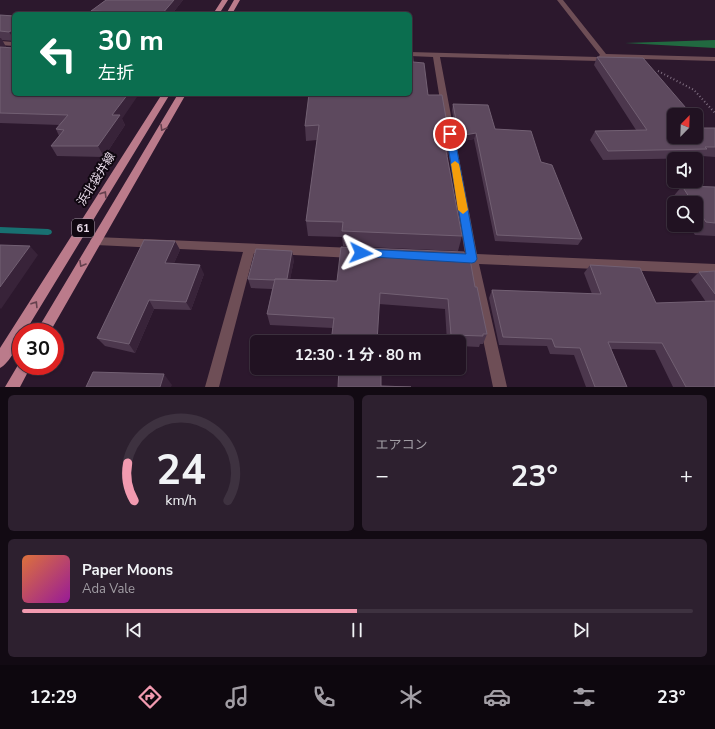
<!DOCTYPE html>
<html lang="ja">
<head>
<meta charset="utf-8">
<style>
  body { margin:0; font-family:"Nunito Sans","Noto Sans JP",sans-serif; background:#2d202f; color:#f1f3f6; height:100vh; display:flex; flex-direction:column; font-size:15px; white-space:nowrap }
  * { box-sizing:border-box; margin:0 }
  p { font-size:13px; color:#a29ea5 }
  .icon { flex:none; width:22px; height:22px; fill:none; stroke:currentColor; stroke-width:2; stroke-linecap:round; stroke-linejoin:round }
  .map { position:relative; height:387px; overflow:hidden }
  .drawer { display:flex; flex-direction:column; gap:8px; padding:8px; background:#120a13; flex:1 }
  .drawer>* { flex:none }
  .top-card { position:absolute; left:12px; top:12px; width:400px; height:84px; border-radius:6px; box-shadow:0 1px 3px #0004,0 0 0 1px #3e3240; background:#0b6e4f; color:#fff; overflow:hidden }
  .needle { width:26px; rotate:23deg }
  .controls { position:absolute; left:667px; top:108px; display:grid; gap:8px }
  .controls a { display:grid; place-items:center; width:36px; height:36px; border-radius:6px; background:#211222; box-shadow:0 1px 3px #0004,0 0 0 1px #3e3240; font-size:20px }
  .speed { position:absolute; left:12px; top:323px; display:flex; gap:8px; font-size:20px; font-weight:700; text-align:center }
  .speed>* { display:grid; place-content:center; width:52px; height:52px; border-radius:50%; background:#211222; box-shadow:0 1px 3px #0004,0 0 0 1px #3e3240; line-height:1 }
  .speed .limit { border:6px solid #d22; background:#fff; color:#111 }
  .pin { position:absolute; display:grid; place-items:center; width:34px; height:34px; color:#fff; margin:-17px; border:2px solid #fff; border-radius:50%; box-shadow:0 1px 4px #0007 }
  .me { position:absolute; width:44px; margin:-22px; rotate:93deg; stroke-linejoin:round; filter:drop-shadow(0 0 3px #0008) }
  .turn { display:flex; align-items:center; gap:14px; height:84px; padding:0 20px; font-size:18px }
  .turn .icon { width:52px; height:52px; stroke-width:2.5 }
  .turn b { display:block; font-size:28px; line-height:34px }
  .big { font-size:30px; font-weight:700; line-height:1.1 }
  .drawer .tile { flex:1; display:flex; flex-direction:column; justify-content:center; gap:6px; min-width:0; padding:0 14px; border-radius:6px; background:#2d202f }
  .drawer .dial { align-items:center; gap:0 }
  .dial svg { height:104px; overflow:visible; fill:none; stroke:#3e3240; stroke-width:7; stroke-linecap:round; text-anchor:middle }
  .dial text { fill:#f1f3f6; stroke:none }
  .song { display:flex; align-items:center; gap:12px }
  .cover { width:48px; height:48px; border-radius:6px; background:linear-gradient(135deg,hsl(20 70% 55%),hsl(300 70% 35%)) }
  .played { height:4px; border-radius:2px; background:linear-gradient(90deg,#f29ab0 50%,#3e3240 50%) }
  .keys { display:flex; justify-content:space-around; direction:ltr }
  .heat { display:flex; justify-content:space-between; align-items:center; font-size:22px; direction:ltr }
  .drawer .tiles { flex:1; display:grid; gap:8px; grid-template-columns:1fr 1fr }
  .tile:last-child { grid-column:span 2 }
  .trip { position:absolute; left:250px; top:335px; width:216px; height:40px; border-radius:6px; background:#211222; box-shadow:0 1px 3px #0004,0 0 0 1px #3e3240; font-weight:700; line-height:40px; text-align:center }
  .tabs { display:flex; height:64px; justify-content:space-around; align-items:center; background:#0d070e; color:#a29ea5 }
  .tabs .icon { width:28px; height:28px }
  .tabs .on { color:#f29ab0 }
  .tabs b { font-size:18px; color:#f1f3f6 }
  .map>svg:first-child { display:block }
  .forest { fill:#216940 }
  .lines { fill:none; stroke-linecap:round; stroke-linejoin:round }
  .stream { fill:#187071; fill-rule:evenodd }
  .path { stroke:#7f6e80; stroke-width:2; stroke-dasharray:1 2.5; stroke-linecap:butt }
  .minor { fill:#6e4e56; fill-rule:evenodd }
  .major { fill:#bb7b8b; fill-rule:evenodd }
  .wall { fill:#4c374d }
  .shaded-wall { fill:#382339 }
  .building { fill:#5d495e; stroke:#726073 }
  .oneway { stroke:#65414e }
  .route { fill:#1a73e8; stroke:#114b97 }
  .slow { fill:#f59e0b }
  .labels { text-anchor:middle; stroke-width:4; stroke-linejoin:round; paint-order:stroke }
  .shield { fill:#0f0710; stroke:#a79ba8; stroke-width:1 }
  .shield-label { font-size:11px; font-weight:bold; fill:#e8dbe9 }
  .street-label { font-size:12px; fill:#e8dbe9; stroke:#0f0710 }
</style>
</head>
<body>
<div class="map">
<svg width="715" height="387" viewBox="0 0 715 387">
  <rect width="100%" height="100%" fill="#2c182d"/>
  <path class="forest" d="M715,40V48L625,43Z"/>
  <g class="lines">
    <path class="stream" d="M0,227L48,229L51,230L52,232L51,234L48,235L0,233Z"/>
    <path class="path" d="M658,71L694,90L715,113"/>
    <path class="minor" d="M557,0H563L606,54L715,57V61L605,58L599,61L440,57L477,254L715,264V274L479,264L507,387H493L467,263L447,261L445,258L447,255L465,254L433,57L410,56V52L598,57L600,55Z
      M0,41L14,42V46L0,45Z
      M96,237L353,248L357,250L359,253L357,256L353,258L254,253L219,387H205L243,252L96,245L92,244L90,241L92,238Z"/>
    <path class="major" d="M222,0H228L219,14H213Z
      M234,0H240L232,14H226Z
      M162,94H170L25,332H21C21,342 9,364 0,368V348Z
      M178,94H186L50,332H36Z
      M21,360V366H31L20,387H5Z"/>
  </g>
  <path class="wall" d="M106,0H183L172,14H92L91,11Z
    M0,15L14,16V41L2,40L6,47L122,119L125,125L104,157L57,156L51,146L59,136L56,129L60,125L0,123Z
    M597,57L703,128H715V157L702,156L700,158L603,160L590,140L595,131L636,130L594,65Z
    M413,62L428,95L450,141L448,156H447L462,236L458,251L343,246L342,237L308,236L306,221L317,140L306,141L305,126Z
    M453,104L495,129L541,162L582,239L578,245L495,241L474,139L457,142L452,110Z
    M682,186L715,187V236L695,235L688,225H696V203H675L672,198Z
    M175,241L180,250L174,263L204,274L191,310L154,309L135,353L105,346L97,338Z
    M465,259L475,287L487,334L483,344H480L479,347L459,346V342H447L445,309L379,304L333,328L270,325L267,314L272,289L251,288L248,279L294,260L290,279L337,281Z
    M590,265L656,303L706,302L691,280L699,272L715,271V387H673L655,350L611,349L627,387H586L574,355L550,354L547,346L499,345L489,298L492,290L592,294L584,273Z"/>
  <path class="shaded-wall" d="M174,0H183L172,14H162Z
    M14,29V39L9,32Z
    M0,38H1L6,47L0,51Z
    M128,94H139L122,119L125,125L104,157L98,146L112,115Z
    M476,133L474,139L457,142L459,136Z
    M175,241L180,250L170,272L165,263Z
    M30,246L38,255L1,309L0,308V287Z
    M292,251L294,260L288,290L286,281Z
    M200,265L204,274L191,310L186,302Z
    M149,300L154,309L135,353L129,344Z
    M164,374L172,385L171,387H160Z"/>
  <path class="building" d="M106,0H174L162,14H139L141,13L91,11Z
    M0,15L14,16V29L9,32L0,31Z
    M0,47L14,48V94H128L112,115H120L98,146H51L64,130L56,129L68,115L0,113Z
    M410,47H412L413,62L424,63L428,95H442L450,141L444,140L462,236L342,231L343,222L306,221L319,125L305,126L309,94H410Z
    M597,57L643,58L692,115H674V137H696V120L703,128H715V147H705L707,149L608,151L595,131L647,130Z
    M453,104L488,105L495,129L531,131L541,162L552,165L582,239L497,235L476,133L459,136Z
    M682,186L715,187V223L706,222L696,207V203H693Z
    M144,240L175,241L165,263L200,265L186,302L149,300L129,344L97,338Z
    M0,245L30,246L0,287Z
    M341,247L464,252L465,259H470L475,287H477L487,334H483V336L451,335L448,299L380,293L377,342H331L334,318L267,314L275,279L337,281Z
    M256,249L292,251L287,279H275L274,280L248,279Z
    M590,265L640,268L656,303L715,301V387H686L662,343L608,342L627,387H595L580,348L555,347L552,339L503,337L492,290L601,294Z
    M715,271V294L699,272Z
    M339,368H376V369H381V386L411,387H338Z
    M93,372L164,374L160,387H86Z"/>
  <defs><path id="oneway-chevron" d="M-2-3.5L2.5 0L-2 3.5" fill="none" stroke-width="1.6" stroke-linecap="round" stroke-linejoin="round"/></defs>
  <g class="oneway">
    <use href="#oneway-chevron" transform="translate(163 128) rotate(121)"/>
    <use href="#oneway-chevron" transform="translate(104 194) rotate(-58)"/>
    <use href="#oneway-chevron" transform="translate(82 264) rotate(120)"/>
    <use href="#oneway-chevron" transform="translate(35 304) rotate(-58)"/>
  </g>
  <path class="route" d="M450,131L454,134L477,259L475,262L472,263L357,256L356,253L361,249L466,254L446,134Z"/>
  <path class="slow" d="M455,161L459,164L468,210L463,214L458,210L451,164Z"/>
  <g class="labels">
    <rect class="shield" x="72" y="219" width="22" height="18" rx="3"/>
    <g class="shield-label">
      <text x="83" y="232">61</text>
    </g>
    <g class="street-label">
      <text transform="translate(96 179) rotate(-58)" y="4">浜北袋井線</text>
    </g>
  </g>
</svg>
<div class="controls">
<a><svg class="needle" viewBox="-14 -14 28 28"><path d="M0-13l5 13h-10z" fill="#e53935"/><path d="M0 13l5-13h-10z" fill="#a29ea5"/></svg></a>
<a><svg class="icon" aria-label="sound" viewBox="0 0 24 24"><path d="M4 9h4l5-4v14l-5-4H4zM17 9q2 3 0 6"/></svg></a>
<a><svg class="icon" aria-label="search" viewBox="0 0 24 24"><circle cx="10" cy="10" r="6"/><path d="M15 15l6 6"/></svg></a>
</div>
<div class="speed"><div class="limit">30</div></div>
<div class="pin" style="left:450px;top:134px;background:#d93025"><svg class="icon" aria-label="arrive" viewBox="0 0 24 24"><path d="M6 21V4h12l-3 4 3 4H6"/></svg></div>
<svg class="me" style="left:361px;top:253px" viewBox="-20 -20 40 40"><path d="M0-17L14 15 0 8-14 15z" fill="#1a73e8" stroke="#fff" stroke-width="4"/></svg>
<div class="trip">12:30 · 1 分 · 80 m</div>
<div class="top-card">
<div class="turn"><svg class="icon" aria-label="left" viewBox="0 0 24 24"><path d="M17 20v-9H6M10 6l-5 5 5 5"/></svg><div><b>30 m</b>左折</div></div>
</div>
</div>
<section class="drawer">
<div class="tiles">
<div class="tile dial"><svg viewBox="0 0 100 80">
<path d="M14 69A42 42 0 1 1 86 69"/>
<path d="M14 69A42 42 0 0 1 9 40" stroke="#f29ab0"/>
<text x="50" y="56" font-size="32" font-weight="700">24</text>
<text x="50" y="72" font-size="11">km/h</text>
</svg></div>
<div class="tile"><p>エアコン</p>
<div class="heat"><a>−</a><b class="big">23°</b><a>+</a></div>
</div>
<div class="tile">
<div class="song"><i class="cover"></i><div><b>Paper Moons</b><p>Ada Vale</p></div></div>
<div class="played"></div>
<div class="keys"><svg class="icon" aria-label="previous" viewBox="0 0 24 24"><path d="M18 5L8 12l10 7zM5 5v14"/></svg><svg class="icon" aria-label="pause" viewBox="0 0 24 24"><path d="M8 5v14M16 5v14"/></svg><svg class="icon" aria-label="next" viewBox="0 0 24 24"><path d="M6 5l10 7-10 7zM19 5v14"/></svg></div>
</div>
</div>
</section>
<nav class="tabs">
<b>12:29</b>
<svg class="icon on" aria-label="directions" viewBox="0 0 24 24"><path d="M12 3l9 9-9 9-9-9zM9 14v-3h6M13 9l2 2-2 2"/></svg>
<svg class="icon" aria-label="music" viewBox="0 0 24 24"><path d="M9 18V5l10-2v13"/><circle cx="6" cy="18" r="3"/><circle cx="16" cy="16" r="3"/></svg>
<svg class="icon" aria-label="phone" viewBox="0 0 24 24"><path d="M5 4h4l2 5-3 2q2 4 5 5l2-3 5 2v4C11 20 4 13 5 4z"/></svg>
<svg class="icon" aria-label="climate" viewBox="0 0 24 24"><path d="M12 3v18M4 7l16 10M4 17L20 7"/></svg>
<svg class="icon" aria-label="car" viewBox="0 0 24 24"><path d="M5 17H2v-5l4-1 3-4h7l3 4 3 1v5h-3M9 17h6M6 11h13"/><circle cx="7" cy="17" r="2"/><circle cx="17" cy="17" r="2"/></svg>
<svg class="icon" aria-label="filters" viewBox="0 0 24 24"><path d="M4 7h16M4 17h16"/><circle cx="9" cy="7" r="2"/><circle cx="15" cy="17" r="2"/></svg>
<b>23°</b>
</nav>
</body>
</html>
